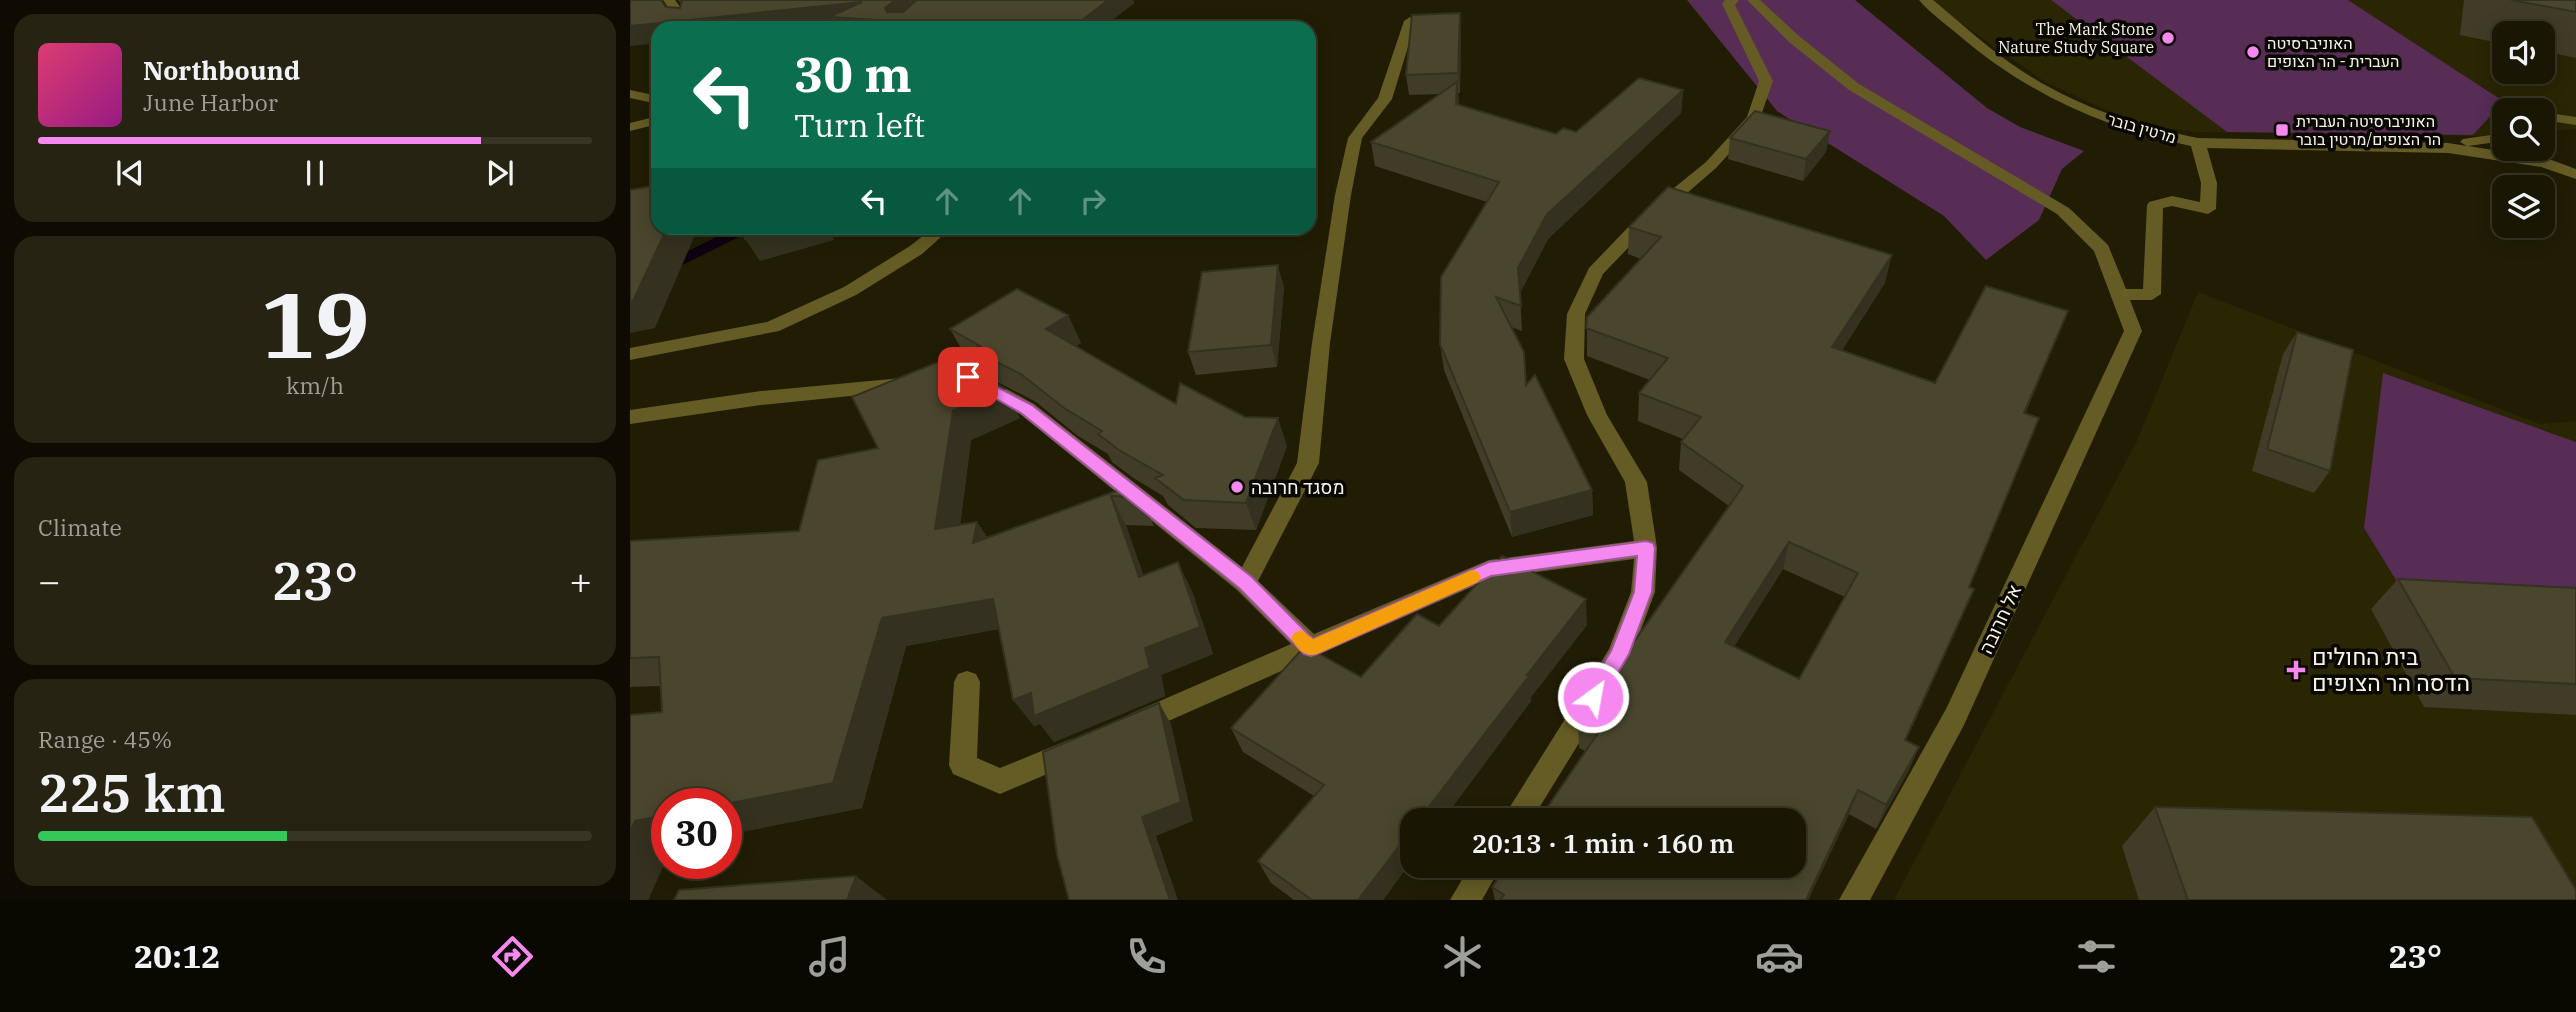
<!DOCTYPE html>
<html lang="en">
<head>
<meta charset="utf-8">
<style>
  body { margin:0; font-family:"IBM Plex Serif",Heebo,serif; background:#262312; color:#f1f3f6; height:100vh; display:flex; flex-direction:column; font-size:26px; white-space:nowrap }
  * { box-sizing:border-box; margin:0 }
  p { font-size:23px; color:#9f9f9a }
  .icon { flex:none; width:38px; height:38px; fill:none; stroke:currentColor; stroke-width:2; stroke-linecap:round; stroke-linejoin:round }
  .map { position:relative; flex:1; overflow:hidden }
  .details { display:flex; flex-direction:column; gap:14px; padding:14px; background:#0e0c02; width:630px }
  .details>* { flex:none }
  .hud { position:absolute; left:21px; top:21px; width:665px; height:214px; border-radius:21px; box-shadow:0 4px 18px #0003,0 0 0 2px #373525; background:#0b6e4f; color:#fff; overflow:hidden }
  .fabs { position:absolute; left:1862px; top:21px; display:grid; gap:14px }
  .fabs a { display:grid; place-items:center; width:63px; height:63px; border-radius:14px; background:#191603; box-shadow:0 4px 18px #0003,0 0 0 2px #373525; font-size:35px }
  .speed { position:absolute; left:21px; top:788px; display:flex; gap:14px; font-size:35px; font-weight:700; text-align:center }
  .speed>* { display:grid; place-content:center; width:91px; height:91px; border-radius:50%; background:#191603; box-shadow:0 4px 18px #0003,0 0 0 2px #373525; line-height:1 }
  .speed .limit { border:10px solid #d22; background:#fff; color:#111 }
  .pin { position:absolute; display:grid; place-items:center; width:60px; height:60px; color:#fff; margin:-30px; border-radius:14px; box-shadow:0 4px 10px #0006 }
  .me { position:absolute; width:77px; margin:-38px; rotate:32deg; stroke-linejoin:round; filter:drop-shadow(0 0 5px #0008) }
  .turn { display:flex; align-items:center; gap:24px; height:147px; padding:0 28px; font-size:32px }
  .turn .icon { width:91px; height:91px; stroke-width:2.5 }
  .turn b { display:block; font-size:49px; line-height:60px }
  .lanes { display:flex; align-items:center; height:66px; padding:0 28px; background:#0003; justify-content:center; gap:35px; direction:ltr }
  .lanes .off { opacity:.35 }
  .big { font-size:52px; font-weight:600; line-height:1.1 }
  .details .tile { flex:1; display:flex; flex-direction:column; justify-content:center; gap:10px; min-width:0; padding:0 24px; border-radius:21px; background:#262312 }
  .details .dial { align-items:center; gap:0 }
  .dial b { font-size:91px; line-height:1 }
  .song { display:flex; align-items:center; gap:21px }
  .cover { width:84px; height:84px; border-radius:10px; background:linear-gradient(135deg,hsl(340 70% 55%),hsl(310 70% 35%)) }
  .played { height:7px; border-radius:4px; background:linear-gradient(90deg,#f589ef 80%,#373525 80%) }
  .keys { display:flex; justify-content:space-around; direction:ltr }
  .heat { display:flex; justify-content:space-between; align-items:center; font-size:38px; direction:ltr }
  .charge { height:10px; border-radius:5px; background:linear-gradient(90deg,#34c759 45%,#373525 0) }
  .trip { position:absolute; left:770px; top:808px; width:406px; height:70px; border-radius:21px; background:#191603; box-shadow:0 4px 18px #0003,0 0 0 2px #373525; font-weight:600; line-height:70px; text-align:center }
  .tab-bar { display:flex; height:112px; justify-content:space-around; align-items:center; background:#0a0901; color:#9f9f9a }
  .tab-bar .icon { width:49px; height:49px }
  .tab-bar .current { color:#f589ef }
  .tab-bar b { font-size:32px; color:#f1f3f6 }
  main { display:flex; flex:1; min-height:0 }
  .map>svg:first-child { display:block }
  .built { fill:#2a2503; fill-rule:evenodd }
  .green { fill:#572c55 }
  .lines { fill:none; stroke-linecap:round; stroke-linejoin:round }
  .stream { stroke:#0f000f; stroke-width:10 }
  .minor { fill:#645b25; fill-rule:evenodd }
  .wall { fill:#403c27; fill-rule:evenodd }
  .shaded-wall { fill:#343120 }
  .building { fill:#4a462d; stroke:#343120; stroke-width:2; fill-rule:evenodd }
  .route { fill:#f589ef; stroke:#9f599b; stroke-width:2 }
  .slow { fill:#f59e0b }
  .poi-dot { fill:#f589ef; stroke:#090701; stroke-width:2.5 }
  .labels { text-anchor:middle; stroke-width:7; stroke-linejoin:round; paint-order:stroke }
  .far-poi-label { font-size:16px; fill:#f7f4e5; stroke:#090701; text-anchor:start }
  .far-street-label { font-size:16px; fill:#f7f4e5; stroke:#090701 }
  .poi-label { font-size:19px; fill:#f7f4e5; stroke:#090701; text-anchor:start }
  .street-label { font-size:19px; fill:#f7f4e5; stroke:#090701 }
  .near-poi-label { font-size:23px; fill:#f7f4e5; stroke:#090701; text-anchor:start }
</style>
</head>
<body>
<main>
<section class="details">
<div class="tile">
<div class="song"><i class="cover"></i><div><b>Northbound</b><p>June Harbor</p></div></div>
<div class="played"></div>
<div class="keys"><svg class="icon" aria-label="previous" viewBox="0 0 24 24"><path d="M18 5L8 12l10 7zM5 5v14"/></svg><svg class="icon" aria-label="pause" viewBox="0 0 24 24"><path d="M8 5v14M16 5v14"/></svg><svg class="icon" aria-label="next" viewBox="0 0 24 24"><path d="M6 5l10 7-10 7zM19 5v14"/></svg></div>
</div>
<div class="tile dial"><b>19</b><p>km/h</p></div>
<div class="tile"><p>Climate</p>
<div class="heat"><a>−</a><b class="big">23°</b><a>+</a></div>
</div>
<div class="tile"><p>Range · 45%</p><b class="big">225 km</b><div class="charge"></div></div>
</section>
<div class="map">
<svg width="1946" height="900" viewBox="0 0 1946 900">
  <rect width="100%" height="100%" fill="#211d04"/>
  <path class="built" d="M1297,0H1946V129L1913,131V110H1874V134L1842,136L1566,132L1507,124L1415,82ZM1874,33H1913V72H1874Z
    M1568,292L1910,424L1946,421V900H1264L1507,441Z"/>
  <path class="green" d="M1057,0H1225L1357,108L1390,127L1454,151L1432,169L1409,220L1356,260L1314,216L1147,111Z
    M1421,0H1718L1870,99L1866,110L1843,135L1597,132Z
    M1753,373L1946,442V612L1779,601L1734,528Z"/>
  <g class="lines">
    <path class="stream" d="M41,265L116,228"/>
    <path class="minor" d="M33,0H45L61,21L60,24H50Z
      M1095,0H1109L1105,5L1143,81L1129,121L1086,168L1019,226L973,274L955,314L954,359L977,415L1017,482L1027,548L1025,592L999,662L901,821H871L979,649L1001,592L1004,559L862,578L518,730L509,734L500,730L496,722L500,714L661,644L607,590L390,414L350,392L347,387L350,382H364L404,404L612,567L667,463L682,343L705,195L718,138L748,98L774,21L780,17L786,21L762,99L732,138L721,195L700,343L689,463L628,581L684,634L859,560L1004,541L995,482L957,415L934,359L937,314L959,268L1007,218L1076,162L1117,117L1129,81L1092,4Z
      M1117,0H1130L1169,36L1229,84L1439,208L1478,245L1496,289H1513L1517,205L1519,202L1542,196L1570,202L1571,183L1561,146C1472,128 1394,92 1325,32C1313,22 1299,12 1289,0H1303C1332,24 1360,50 1392,71C1445,106 1506,126 1568,138L1818,143L1837,146L1830,142L1833,139L1874,133V141L1838,146L1894,155L1900,152L1946,169V179L1911,167L1818,153L1577,148L1587,183L1586,209L1578,214L1542,206L1533,208L1531,294L1522,300H1500L1512,331L1334,725L1240,900H1209L1316,709L1494,331L1464,251L1427,214L1219,90L1159,42Z
      M0,90L28,96V104L0,98Z
      M1913,112L1946,117V125L1913,120Z
      M28,116V124L0,131V123Z
      M303,228H321L292,254L226,295L149,331L0,360V348L137,322L214,287L280,246Z
      M272,378L279,380L282,385L279,390L131,405L0,424V410L131,391Z
      M337,671L346,674L350,682L347,758L370,768L441,739L450,742L454,751L450,760L370,794L323,774L319,765L324,682L328,674Z
      M840,866H871L852,900H820Z"/>
  </g>
  <path class="wall" d="M48,0H503L504,3L472,28H205L203,24L167,28H28L36,7L50,8L51,3Z
    M1834,0H1946V58L1913,51V33H1874V44L1830,35Z
    M831,33L830,93H828L829,105L926,134L946,132L1053,90L1051,113L918,239L890,293L892,331L881,327L896,385L962,490L963,515L882,537L814,370L810,344L857,202L745,166L741,142L810,94L779,95L776,75Z
    M1200,131L1196,152L1173,181L1098,159L1100,138Z
    M999,227L1255,283L1212,350L1305,383L1438,311L1395,414L1339,587L1332,617L1276,740L1289,747L1278,772L1246,829L1219,814L1178,900H865L862,887L955,751L949,748L948,722L1099,506L1049,470L1051,442L1053,439L1008,421L1009,393L1020,380L957,356V317L1011,259L998,254ZM1153,569L1215,597L1169,679L1104,646Z
    M654,287L647,367L566,375L558,352Z
    M438,315L451,343L445,346L546,404L657,446L626,530L566,528L538,505L533,496L502,477L482,462L478,454L448,436L406,402L358,377L351,365L336,357L320,329Z
    M1667,332L1700,471L1684,493L1622,471L1653,354Z
    M374,389L390,418L341,440L330,525L347,522L357,537L497,487L510,497L524,526L496,525L513,576L562,591L583,654L531,675L535,696L424,742L410,724L404,726L369,629L276,646L232,808L96,835V803H37V857L18,900L32,712L31,686L0,687V541L169,531L248,448Z
    M1768,579L1946,588V715L1794,707L1741,609Z
    M957,625L901,697V701L812,821H782V860L753,900H664L641,883L628,861L684,796L613,752L601,728L731,677L809,626Z
    M1525,807L1946,900H1509L1492,846Z"/>
  <path class="shaded-wall" d="M265,0H293L261,21L255,8Z
    M478,0H503L504,3L472,28H442Z
    M232,2L199,17L203,24L167,28H28V43L0,46V26Z
    M830,13L831,33L830,93L828,73Z
    M827,82L829,105V127L826,104Z
    M1053,90L1051,113L918,239L890,293L892,331L888,268L917,214Z
    M1200,131L1196,152L1173,181L1176,159Z
    M37,228H68L25,328L0,333V302Z
    M157,228H201L204,240L130,261L115,239Z
    M1262,255L1255,283L1196,375L1202,347Z
    M648,265L654,287L647,367L641,345Z
    M1438,311L1427,339L1383,441L1394,413Z
    M438,315L451,343L429,357L416,329Z
    M374,389L390,418L341,440L326,558L305,529L323,411Z
    M648,418L657,446L626,530L616,503Z
    M962,490L963,515L882,537L880,512Z
    M481,496L496,525L524,605L509,577Z
    M347,522L366,551L343,543Z
    M1159,542L1153,569L1091,668L1095,642Z
    M548,562L562,591L583,654L531,675L535,696L424,742L410,724L404,726L383,700L515,648Z
    M1344,589L1332,617L1265,765L1275,740Z
    M363,599L383,626L276,646L232,808L96,835V804L252,618Z
    M956,599L957,625L901,697V701L812,821H788L897,675Z
    M529,703L541,724L563,821L526,836L548,900H540L512,817Z
    M1289,747L1278,772L1246,829L1256,805Z
    M1228,790L1219,814L1178,900H1176Z
    M37,815V857L18,900H0V832L5,821Z
    M782,829V860L753,900H728Z
    M226,876L257,900H217Z"/>
  <path class="building" d="M0,0H31L36,7L50,8L52,1L51,0H265L255,8L257,12H273L287,0H478L442,28H364L365,27L199,17L232,2L0,26Z
    M1881,0H1946V12Z
    M830,13L828,73L776,75L782,15Z
    M1009,78L1053,90L917,214L888,268L891,306L866,297L894,352L896,385L905,375L962,490L880,512L810,344L811,277L869,182L741,142L827,82L826,104L926,134L933,128L946,132Z
    M1125,111L1200,131L1176,159L1100,138Z
    M28,185V228H37L3,301L0,302V190Z
    M1038,187L1262,255L1202,347L1305,383L1356,286L1438,311L1394,413L1409,418L1339,587L1344,589L1275,740L1289,747L1256,805L1228,790L1176,900H870L874,895L862,887L877,866H1164V821H908L968,733L948,722L1113,486L1051,442L1071,417L1009,393L1038,358L956,328L957,317L1031,237L999,227ZM1159,542L1228,573L1169,679L1095,642Z
    M112,228H157L115,239Z
    M648,265L641,345L558,352L572,272Z
    M387,289L438,315L416,329L546,404L550,383L615,417L648,418L616,503L554,500L525,478L533,475L489,450L468,434L472,431L434,408L391,374L342,350L350,346L320,329Z
    M1667,332L1723,350L1700,471L1637,449Z
    M318,358L374,389L323,411L305,529L347,522L343,543L497,487L510,497L481,496L509,577L548,562L570,627L515,648L520,668L404,716L401,693L383,700L363,599L252,618L203,783L96,804L37,803V815L5,821L0,832V715L32,712L29,657L0,658V541L169,531L188,460L248,448L222,397Z
    M872,556L956,599L897,675L899,676L788,821H782V829L728,900H682L628,861L694,785L601,728L675,646L731,677L787,614L809,626Z
    M1768,579L1946,588V684L1825,678Z
    M529,703L551,802L512,817L540,900H439L427,855L413,752Z
    M1525,807L1902,817L1946,890V900H1558Z
    M226,876L217,900H44L49,890Z"/>
  <path class="route" d="M338,372L402,405L622,577L683,639L859,562L1016,541L1023,543L1025,548L1022,592L999,654L970,703L963,706L956,703L953,697L981,651L1004,592L1007,556L861,576L687,654L681,656L674,654L609,588L478,483L391,413L333,380L331,377Z"/>
  <path class="slow" d="M842,570L848,572L851,577L848,582L687,654C675,658 667,649 661,638L664,633L671,630L683,639Z"/>
  <g class="poi-dot">
    <circle cx="1538" cy="38" r="7"/>
    <circle cx="1623" cy="52" r="7"/>
    <rect x="1645" y="123" width="14" height="14" rx="3.5"/>
    <circle cx="607" cy="487" r="7"/>
    <path d="M1662.5 659.5h7v7h7v7h-7v7h-7v-7h-7v-7h7z"/>
  </g>
  <g class="labels">
    <g class="far-poi-label">
      <text x="1524" y="35" text-anchor="end">The Mark Stone<tspan x="1524" dy="18">Nature Study Square</tspan></text>
      <text x="1637" y="49">האוניברסיטה<tspan x="1637" dy="18">העברית - הר הצופים</tspan></text>
      <text x="1666" y="127">האוניברסיטה העברית<tspan x="1666" dy="18">הר הצופים/מרטין בובר</tspan></text>
    </g>
    <g class="far-street-label">
      <text transform="translate(1512 128) rotate(16)" y="6">מרטין בובר</text>
    </g>
    <g class="poi-label">
      <text x="621" y="494">מסגד חרובה</text>
    </g>
    <g class="street-label">
      <text transform="translate(1370 619) rotate(-65)" y="7">אל חרובה</text>
    </g>
    <g class="near-poi-label">
      <text x="1682" y="665">בית החולים<tspan x="1682" dy="26">הדסה הר הצופים</tspan></text>
    </g>
  </g>
</svg>
<div class="fabs">
<a><svg class="icon" aria-label="sound" viewBox="0 0 24 24"><path d="M4 9h4l5-4v14l-5-4H4zM17 9q2 3 0 6"/></svg></a>
<a><svg class="icon" aria-label="search" viewBox="0 0 24 24"><circle cx="10" cy="10" r="6"/><path d="M15 15l6 6"/></svg></a>
<a><svg class="icon" aria-label="layers" viewBox="0 0 24 24"><path d="M12 4l9 5-9 5-9-5zM3 14l9 5 9-5"/></svg></a>
</div>
<div class="speed"><div class="limit">30</div></div>
<div class="pin" style="left:338px;top:377px;background:#d93025"><svg class="icon" aria-label="arrive" viewBox="0 0 24 24"><path d="M6 21V4h12l-3 4 3 4H6"/></svg></div>
<svg class="me" style="left:963px;top:697px" viewBox="-20 -20 40 40"><circle r="17" fill="#f589ef" stroke="#fff" stroke-width="3"/><path d="M0-11L8 9 0 5-8 9z" fill="#fff"/></svg>
<div class="trip">20:13 · 1 min · 160 m</div>
<div class="hud">
<div class="turn"><svg class="icon" aria-label="left" viewBox="0 0 24 24"><path d="M17 20v-9H6M10 6l-5 5 5 5"/></svg><div><b>30 m</b>Turn left</div></div>
<div class="lanes"><svg class="icon" aria-label="left" viewBox="0 0 24 24"><path d="M17 20v-9H6M10 6l-5 5 5 5"/></svg><svg class="icon off" aria-label="ahead" viewBox="0 0 24 24"><path d="M12 20V5M6 11l6-6 6 6"/></svg><svg class="icon off" aria-label="ahead" viewBox="0 0 24 24"><path d="M12 20V5M6 11l6-6 6 6"/></svg><svg class="icon off" aria-label="right" viewBox="0 0 24 24"><path d="M7 20v-9h11M14 6l5 5-5 5"/></svg></div>
</div>
</div>
</main>
<nav class="tab-bar">
<b>20:12</b>
<svg class="icon current" aria-label="directions" viewBox="0 0 24 24"><path d="M12 3l9 9-9 9-9-9zM9 14v-3h6M13 9l2 2-2 2"/></svg>
<svg class="icon" aria-label="music" viewBox="0 0 24 24"><path d="M9 18V5l10-2v13"/><circle cx="6" cy="18" r="3"/><circle cx="16" cy="16" r="3"/></svg>
<svg class="icon" aria-label="phone" viewBox="0 0 24 24"><path d="M5 4h4l2 5-3 2q2 4 5 5l2-3 5 2v4C11 20 4 13 5 4z"/></svg>
<svg class="icon" aria-label="climate" viewBox="0 0 24 24"><path d="M12 3v18M4 7l16 10M4 17L20 7"/></svg>
<svg class="icon" aria-label="car" viewBox="0 0 24 24"><path d="M5 17H2v-5l4-1 3-4h7l3 4 3 1v5h-3M9 17h6M6 11h13"/><circle cx="7" cy="17" r="2"/><circle cx="17" cy="17" r="2"/></svg>
<svg class="icon" aria-label="filters" viewBox="0 0 24 24"><path d="M4 7h16M4 17h16"/><circle cx="9" cy="7" r="2"/><circle cx="15" cy="17" r="2"/></svg>
<b>23°</b>
</nav>
</body>
</html>
